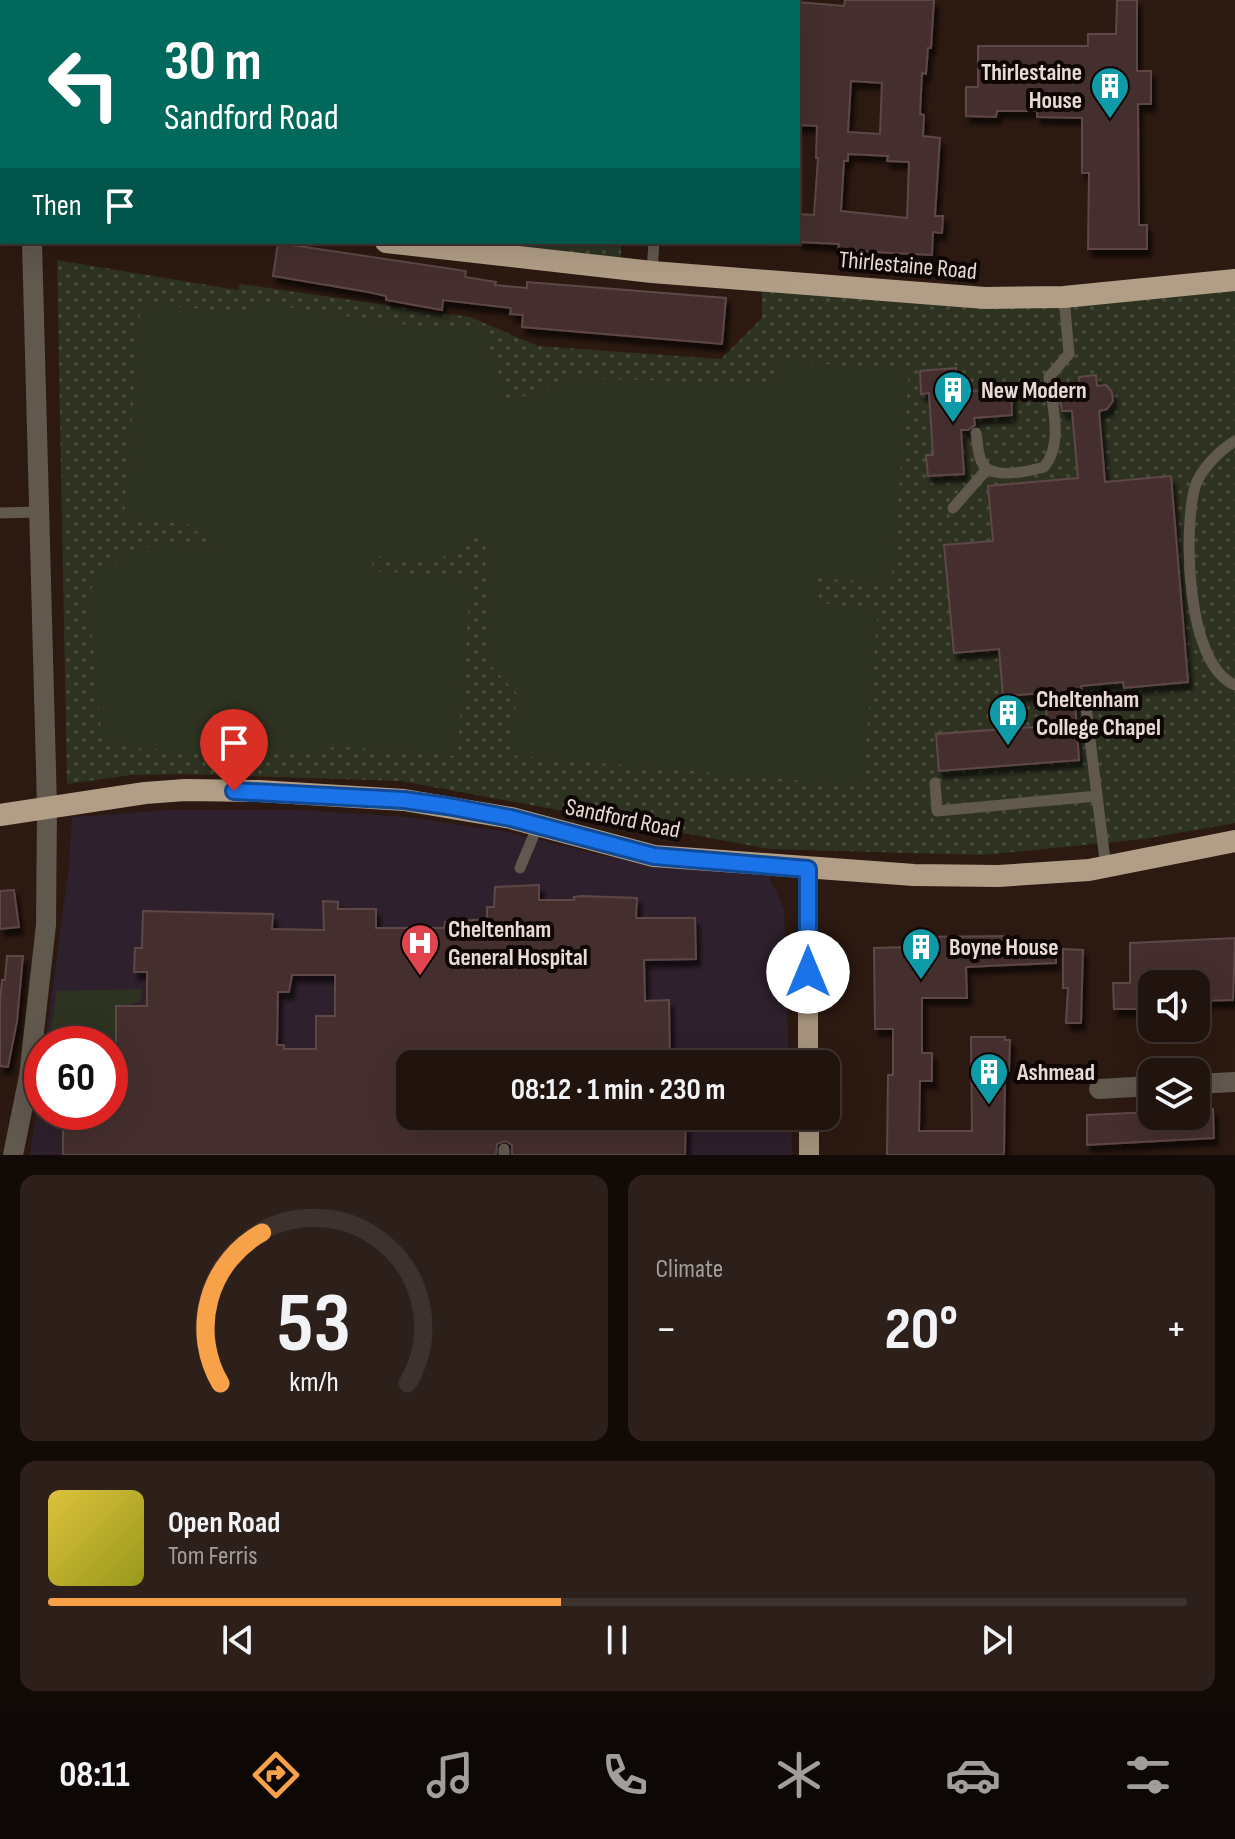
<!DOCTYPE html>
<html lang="en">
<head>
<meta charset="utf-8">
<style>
  body { margin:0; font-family:"Sofia Sans Condensed",sans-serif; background:#2d201b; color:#f1f3f6; height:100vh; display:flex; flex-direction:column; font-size:30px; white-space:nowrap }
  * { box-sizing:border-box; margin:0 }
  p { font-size:26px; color:#a29e9d }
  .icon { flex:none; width:44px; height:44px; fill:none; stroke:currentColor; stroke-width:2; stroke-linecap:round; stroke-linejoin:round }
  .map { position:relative; height:1155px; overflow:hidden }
  .details { display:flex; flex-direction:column; gap:20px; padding:20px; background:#120a07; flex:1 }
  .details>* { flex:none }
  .banner { position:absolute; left:0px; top:0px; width:800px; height:244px; box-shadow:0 8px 32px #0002,0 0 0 2px #3e322e; background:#00695c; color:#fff; overflow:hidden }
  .fabs { position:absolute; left:1138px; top:970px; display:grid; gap:16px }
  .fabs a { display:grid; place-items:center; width:72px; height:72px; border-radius:16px; background:#21130d; box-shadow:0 8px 32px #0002,0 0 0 2px #3e322e; font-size:40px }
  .speed { position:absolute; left:24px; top:1026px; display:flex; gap:16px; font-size:40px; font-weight:700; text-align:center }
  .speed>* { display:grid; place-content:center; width:104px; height:104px; border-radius:50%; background:#21130d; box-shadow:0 8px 32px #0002,0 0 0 2px #3e322e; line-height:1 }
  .speed .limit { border:12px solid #d22; background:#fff; color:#111 }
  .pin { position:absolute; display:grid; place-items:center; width:68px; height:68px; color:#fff; margin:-82px -34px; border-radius:50% 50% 50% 0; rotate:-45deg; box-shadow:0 0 8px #0007 }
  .pin .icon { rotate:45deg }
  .me { position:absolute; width:88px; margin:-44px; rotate:0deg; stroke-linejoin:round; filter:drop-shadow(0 0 6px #0008) }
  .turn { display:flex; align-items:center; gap:28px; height:168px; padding:0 32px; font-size:36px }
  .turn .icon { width:104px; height:104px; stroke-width:2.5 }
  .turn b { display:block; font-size:56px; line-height:68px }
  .then { display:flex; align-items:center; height:76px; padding:0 32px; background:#0003; gap:16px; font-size:30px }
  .big { font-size:60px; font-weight:700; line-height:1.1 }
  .details .card { flex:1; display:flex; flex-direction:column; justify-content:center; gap:12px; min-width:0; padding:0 28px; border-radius:16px; background:#2d201b }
  .details .dial { align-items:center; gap:0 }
  .dial svg { height:208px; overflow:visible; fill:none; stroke:#3e322e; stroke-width:7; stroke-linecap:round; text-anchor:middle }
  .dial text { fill:#f1f3f6; stroke:none }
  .song { display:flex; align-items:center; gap:24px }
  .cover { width:96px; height:96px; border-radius:12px; background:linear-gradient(135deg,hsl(50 70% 55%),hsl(60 70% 35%)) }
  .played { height:8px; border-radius:4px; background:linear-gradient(90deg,#f7a149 45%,#3e322e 45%) }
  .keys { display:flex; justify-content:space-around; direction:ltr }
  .heat { display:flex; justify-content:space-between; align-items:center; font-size:44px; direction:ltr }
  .details .tiles { flex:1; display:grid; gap:20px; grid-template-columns:1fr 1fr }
  .card:last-child { grid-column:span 2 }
  .trip { position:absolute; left:396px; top:1050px; width:444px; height:80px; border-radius:16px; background:#21130d; box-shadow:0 8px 32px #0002,0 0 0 2px #3e322e; font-weight:700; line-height:80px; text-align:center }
  .tab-bar { display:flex; height:128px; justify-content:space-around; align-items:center; background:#0d0805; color:#a29e9d }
  .tab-bar .icon { width:56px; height:56px }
  .tab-bar .on { color:#f7a149 }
  .tab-bar b { font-size:36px; color:#f1f3f6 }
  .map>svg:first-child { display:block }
  .medical { fill:#2e202c }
  .grass { fill:url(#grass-dots) }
  .garden { fill:#2e3221 }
  .building { fill:#452e2d; stroke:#5f4746; stroke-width:2; fill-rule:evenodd; filter:url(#shadow) }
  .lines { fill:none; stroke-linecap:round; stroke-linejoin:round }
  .service { stroke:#61584e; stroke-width:11 }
  .minor { stroke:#61584e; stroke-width:20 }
  .primary { stroke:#a5937c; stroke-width:20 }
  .trunk { stroke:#b29e86; stroke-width:22 }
  .route-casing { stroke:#114b97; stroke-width:20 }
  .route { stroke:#1a73e8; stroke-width:14 }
  .labels { text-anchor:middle; stroke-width:8; stroke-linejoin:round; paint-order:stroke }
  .poi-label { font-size:24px; font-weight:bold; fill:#e8dbd5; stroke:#0e0604; text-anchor:start }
  .street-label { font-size:24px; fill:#e8dbd5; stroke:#0e0604 }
</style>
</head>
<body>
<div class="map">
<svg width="1235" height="1155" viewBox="0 0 1235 1155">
  <defs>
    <pattern id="grass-dots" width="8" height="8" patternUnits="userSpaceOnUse" patternTransform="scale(2)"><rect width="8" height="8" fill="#2e3221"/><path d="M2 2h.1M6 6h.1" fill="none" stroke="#4c4f40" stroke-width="1.8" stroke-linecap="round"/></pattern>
    <filter id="shadow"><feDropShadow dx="4" dy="7" stdDeviation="2" flood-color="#0009"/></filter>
  </defs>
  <rect width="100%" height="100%" fill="#2c1911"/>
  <path class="medical" d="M168,810H299L408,817L507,832L604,856L769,876L784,909L789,1064H410V1116H791L792,1155H30L42,1065V1112H110V1044H45L69,866L72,817Z"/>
  <path class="grass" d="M0,0H537L2,2V176Z
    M386,242H621V269Z
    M57,260L238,290L240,284L470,317L538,346L721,359L762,318V280L985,298L1235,280V823L1144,839L983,855L769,849L401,781L185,774L132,775L67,784Z"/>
  <path class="garden" d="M253,302L398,324L489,331L487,350L494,357L507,403L570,378L774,384L777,360L909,371L891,583L818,578L819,603L878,609L862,786L511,755L517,693L491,666L485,533L472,540V546L463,545L438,560L368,556L376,571L471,578L457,756L334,746L321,754L128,748L102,738L88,594L106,567L120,561L121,551L138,552L156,543L216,546L187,524L124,519L141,304L243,312Z
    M141,989V1001L123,1007V1049L110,1052V1044H48L57,991Z"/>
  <path class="building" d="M845,0H934L931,48H928L926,74L922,73L920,114L924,115L923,136L940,138L935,216H943L942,233L933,232L932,255L838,250L839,244L798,242V214L814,215L818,158H816L817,126L798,125V2L844,6ZM851,81L882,83L880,134L848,132ZM848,154L888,156L887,161L909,162L907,218L841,211L844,161H848Z
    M1117,0H1137V71H1151V104H1138L1139,225H1147V249H1088L1089,173H1082V118L1037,117V111H997L996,117L966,116V87H978V46H1088V34H1116Z
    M278,243L466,271L465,277L496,282L495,285L527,288V282L726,298L722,344L522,327L523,315L510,314L511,308L443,300L442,310L386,300V296L368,292L273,276Z
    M956,368L958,392L1011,388L1012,415L974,418L975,425L968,430H961L964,474L928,476L926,455H933L929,393L921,394L920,371Z
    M1096,375L1097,386L1106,385L1112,392L1113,401L1107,409L1099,411L1105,482L1171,476L1188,682L1124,688L1123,682L1081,686L1082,700L1075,703L1079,760L939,771L936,734L1047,726L1045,693L1003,696L999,649L954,653L944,545L993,541L988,486L1078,478L1072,411H1062L1059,387L1080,386L1079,377Z
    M539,885V900H574V897L581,896L637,898L636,918H695L696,959L644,960L645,1001L669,1000L670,1064H410V1116L686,1118L685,1155H512V1145L505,1141L497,1144L496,1155H63V1112H110V1067H116V1006H147V972H134L135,948H142L143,911L273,914L272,929L324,930L323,901L338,902V909H376V928H444L445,922L487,919V907H494L495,887ZM292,975H335V1016H316V1049H284V1045H277L278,992H289Z
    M14,890L19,927L0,929V891Z
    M1014,936L1015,943H1056V963L966,967L967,998H922V1053H932V1081H920L919,1131H972L971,1037H1005V1040H1010L1009,1071H1005L1004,1155H887L888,1075H893V1029H875L874,948L909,947V937Z
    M1235,938L1233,1000L1198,1001V984H1152V992H1149V1009H1114L1113,983H1130V943Z
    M1063,949L1083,950L1081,1023H1066L1068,988H1063Z
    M7,956H23L17,1021L8,1067L0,1066V1002L2,980H5Z
    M1213,1109L1214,1138L1087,1145V1115L1152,1112V1116H1196V1110Z"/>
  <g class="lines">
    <path class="service" d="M597,0L611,2
      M53,2V0
      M763,2V0
      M652,272L654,242
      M976,433C978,442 977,456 983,464C992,480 1029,471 1044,467C1064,443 1052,407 1049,377L1069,354L1064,297
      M1235,441C1220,450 1200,470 1195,487C1183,531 1186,665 1235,685
      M953,508L987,469
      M0,513L39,512
      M1086,707L1106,868
      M935,783L937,811L1097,796
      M520,868L538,825
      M504,1155V1149"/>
    <path class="minor" d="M1196,1084L1235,1082
      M1099,1089L1152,1086
      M13,1155L29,1076L46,925L47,807L32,242"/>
    <path class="primary" d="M808,869V1064
      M809,1116V1155"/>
    <path class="trunk" d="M0,176H2
      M386,242L652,272L985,298L1064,297L1235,280
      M0,815L145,793L185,790L259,791L404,800L511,818L654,856L914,875L998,876L1089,870L1235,841"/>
  </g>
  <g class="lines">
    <g class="route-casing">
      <path id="route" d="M234,791L404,800L447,806L511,818L654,856L808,869V972"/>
    </g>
    <use href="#route" class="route"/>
  </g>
  <defs>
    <g id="building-pin" transform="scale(2)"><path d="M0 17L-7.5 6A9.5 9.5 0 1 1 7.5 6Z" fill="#0f9aa8" stroke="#0e0604"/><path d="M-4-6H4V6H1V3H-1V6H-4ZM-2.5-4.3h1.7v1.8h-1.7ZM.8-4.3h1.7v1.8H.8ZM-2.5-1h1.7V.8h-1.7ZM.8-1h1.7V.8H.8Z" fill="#fff"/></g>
    <g id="hospital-pin" transform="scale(2)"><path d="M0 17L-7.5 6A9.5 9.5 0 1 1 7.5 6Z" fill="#e0444e" stroke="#0e0604"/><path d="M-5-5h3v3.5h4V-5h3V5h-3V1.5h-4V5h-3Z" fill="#fff"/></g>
  </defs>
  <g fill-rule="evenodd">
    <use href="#building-pin" x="1110" y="86"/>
    <use href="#building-pin" x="953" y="390"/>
    <use href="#building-pin" x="1008" y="713"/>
    <use href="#hospital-pin" x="420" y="943"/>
    <use href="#building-pin" x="921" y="947"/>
    <use href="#building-pin" x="989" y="1072"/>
  </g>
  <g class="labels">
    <g class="poi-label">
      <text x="1082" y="80" text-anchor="end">Thirlestaine<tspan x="1082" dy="28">House</tspan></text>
      <text x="981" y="398">New Modern</text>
      <text x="1036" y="707">Cheltenham<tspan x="1036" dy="28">College Chapel</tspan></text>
      <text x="448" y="937">Cheltenham<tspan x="448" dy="28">General Hospital</tspan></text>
      <text x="949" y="955">Boyne House</text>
      <text x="1017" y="1080">Ashmead</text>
    </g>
    <g class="street-label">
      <text transform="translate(908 265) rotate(5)" y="8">Thirlestaine Road</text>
      <text transform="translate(623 818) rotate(12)" y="8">Sandford Road</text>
    </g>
  </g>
</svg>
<div class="fabs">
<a><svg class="icon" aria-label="sound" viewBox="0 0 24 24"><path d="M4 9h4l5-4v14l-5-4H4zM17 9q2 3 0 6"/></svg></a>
<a><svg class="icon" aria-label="layers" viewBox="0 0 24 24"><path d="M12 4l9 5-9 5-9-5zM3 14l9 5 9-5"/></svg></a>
</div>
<div class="speed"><div class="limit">60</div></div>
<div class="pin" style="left:234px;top:791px;background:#d93025"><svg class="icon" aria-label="arrive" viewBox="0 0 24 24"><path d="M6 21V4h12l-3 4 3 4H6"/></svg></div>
<svg class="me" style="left:808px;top:972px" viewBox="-20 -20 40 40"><circle r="19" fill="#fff"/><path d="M0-13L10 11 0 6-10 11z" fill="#1a73e8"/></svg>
<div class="trip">08:12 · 1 min · 230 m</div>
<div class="banner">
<div class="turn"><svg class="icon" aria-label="left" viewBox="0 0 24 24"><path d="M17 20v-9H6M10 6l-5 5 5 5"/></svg><div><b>30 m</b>Sandford Road</div></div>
<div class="then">Then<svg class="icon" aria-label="arrive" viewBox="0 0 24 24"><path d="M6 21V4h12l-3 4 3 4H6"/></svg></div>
</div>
</div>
<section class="details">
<div class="tiles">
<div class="card dial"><svg viewBox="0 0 100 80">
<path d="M14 69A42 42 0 1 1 86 69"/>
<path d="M14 69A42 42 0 0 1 30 11" stroke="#f7a149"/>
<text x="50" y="56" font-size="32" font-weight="700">53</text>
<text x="50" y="72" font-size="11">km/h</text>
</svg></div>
<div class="card"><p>Climate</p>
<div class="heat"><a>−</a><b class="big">20°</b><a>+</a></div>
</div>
<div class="card">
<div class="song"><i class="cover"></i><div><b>Open Road</b><p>Tom Ferris</p></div></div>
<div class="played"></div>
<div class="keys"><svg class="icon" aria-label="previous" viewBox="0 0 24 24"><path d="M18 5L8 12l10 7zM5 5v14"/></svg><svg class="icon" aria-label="pause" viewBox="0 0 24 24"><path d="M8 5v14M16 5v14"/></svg><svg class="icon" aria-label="next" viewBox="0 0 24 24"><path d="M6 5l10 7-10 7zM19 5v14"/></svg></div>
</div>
</div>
</section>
<nav class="tab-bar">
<b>08:11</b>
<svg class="icon on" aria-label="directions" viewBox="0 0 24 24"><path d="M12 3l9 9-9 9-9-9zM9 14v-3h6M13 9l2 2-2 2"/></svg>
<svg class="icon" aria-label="music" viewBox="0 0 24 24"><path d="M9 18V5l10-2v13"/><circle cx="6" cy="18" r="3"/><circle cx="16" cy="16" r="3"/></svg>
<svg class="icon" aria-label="phone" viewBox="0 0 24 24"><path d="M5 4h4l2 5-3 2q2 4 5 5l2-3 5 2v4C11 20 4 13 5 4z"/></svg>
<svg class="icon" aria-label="climate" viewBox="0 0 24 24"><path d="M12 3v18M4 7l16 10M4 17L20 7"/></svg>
<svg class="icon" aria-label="car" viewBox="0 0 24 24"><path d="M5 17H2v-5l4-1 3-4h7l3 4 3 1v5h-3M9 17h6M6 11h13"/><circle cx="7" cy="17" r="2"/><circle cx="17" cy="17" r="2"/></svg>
<svg class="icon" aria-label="filters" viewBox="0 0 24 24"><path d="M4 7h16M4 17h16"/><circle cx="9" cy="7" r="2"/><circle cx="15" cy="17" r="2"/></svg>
</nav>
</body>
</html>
